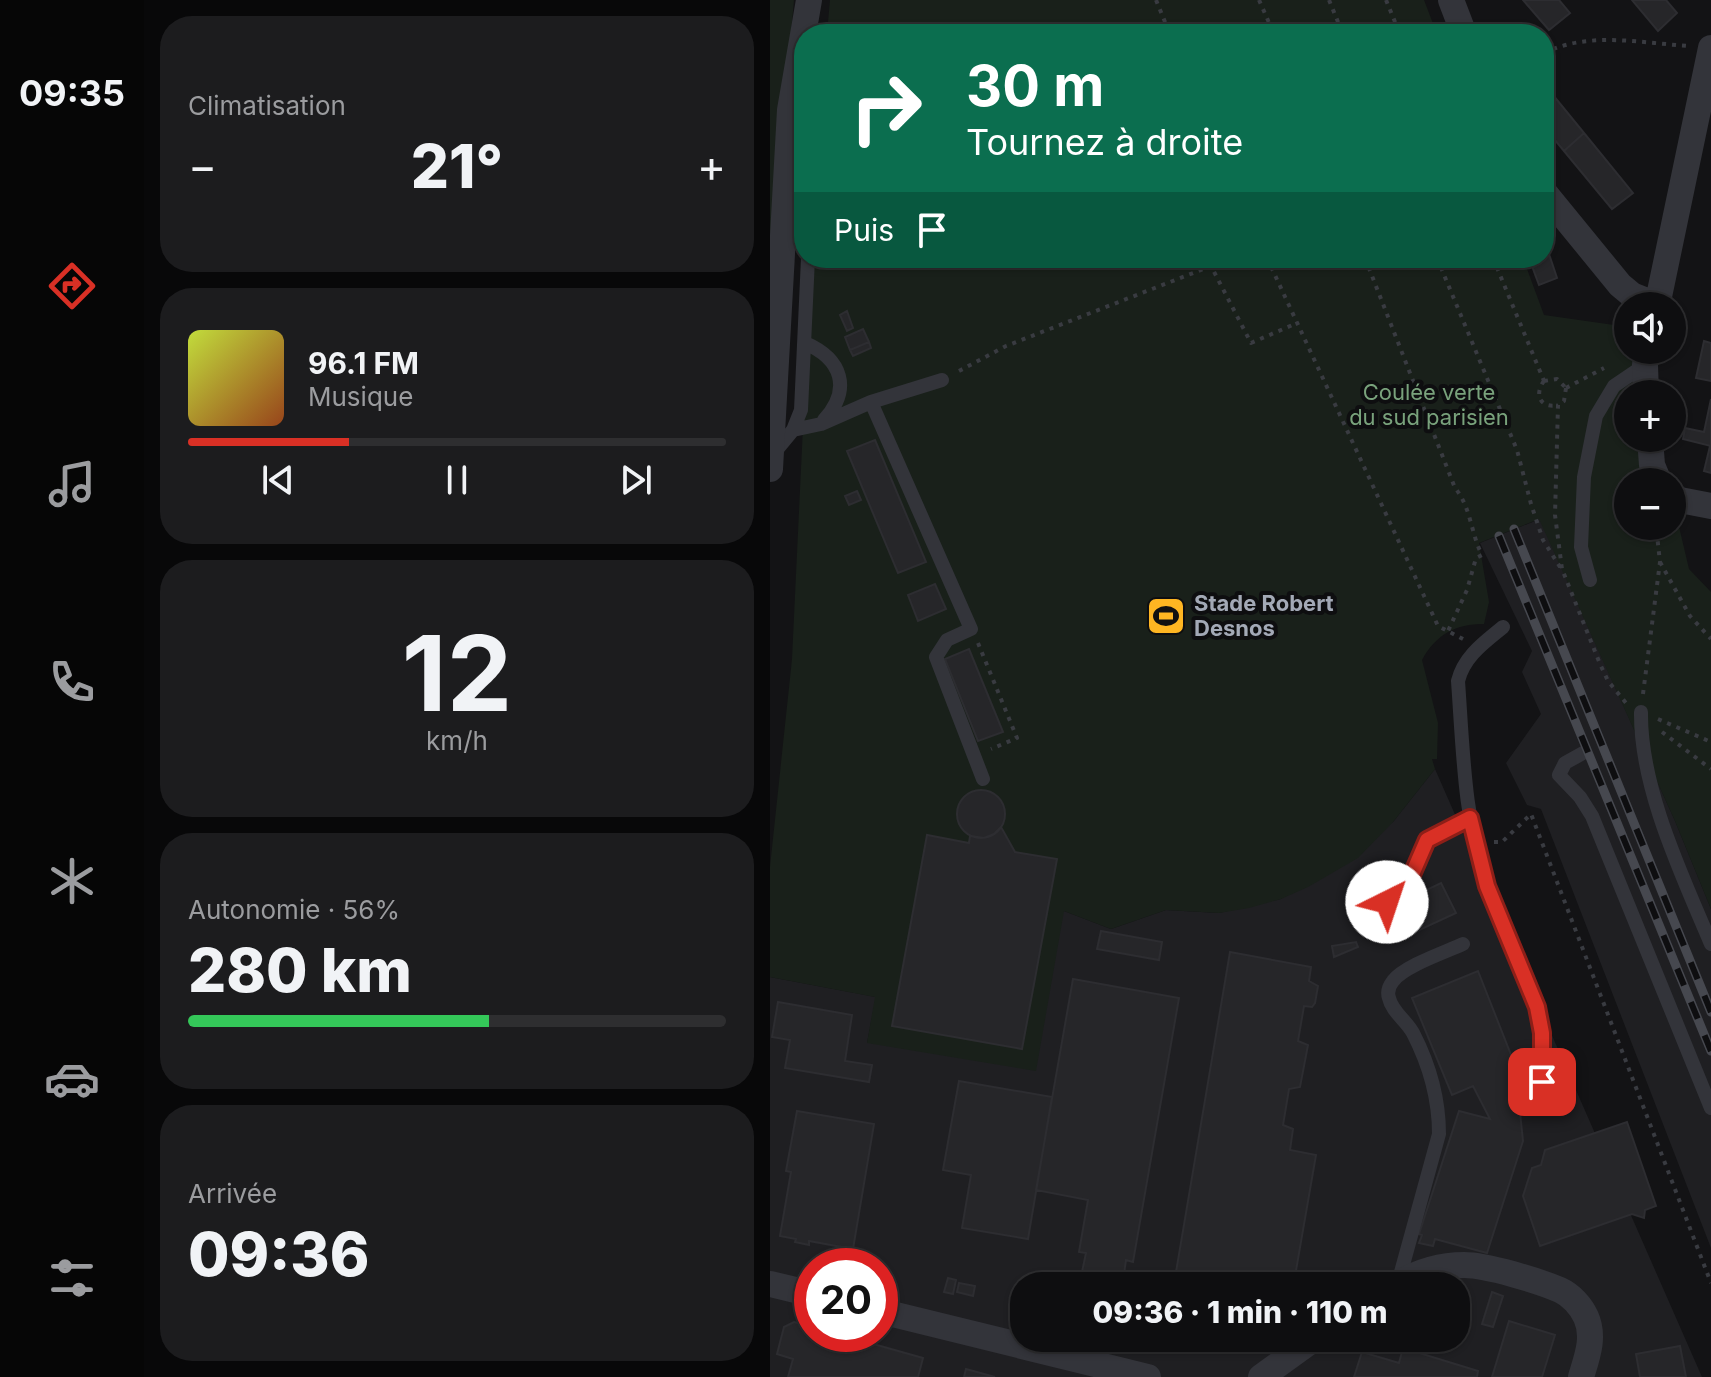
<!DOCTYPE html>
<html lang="fr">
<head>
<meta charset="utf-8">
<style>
  body { margin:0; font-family:Inter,sans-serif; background:#1c1c1e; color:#f1f3f6; height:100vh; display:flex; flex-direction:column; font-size:30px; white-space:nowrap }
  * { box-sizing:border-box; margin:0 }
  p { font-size:26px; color:#9b9c9f }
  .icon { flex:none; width:44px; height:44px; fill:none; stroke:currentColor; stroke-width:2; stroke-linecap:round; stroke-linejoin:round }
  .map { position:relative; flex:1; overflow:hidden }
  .sheet { display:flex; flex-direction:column; gap:16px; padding:16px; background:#080809; width:626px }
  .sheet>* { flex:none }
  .guide { position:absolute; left:24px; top:24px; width:760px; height:244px; border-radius:32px; box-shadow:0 2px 6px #0004,0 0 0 2px #2e2e30; background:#0b6e4f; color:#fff; overflow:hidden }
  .controls { position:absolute; left:844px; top:292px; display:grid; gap:16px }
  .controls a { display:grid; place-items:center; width:72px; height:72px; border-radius:50%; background:#0e0e10; box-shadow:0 2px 6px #0004,0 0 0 2px #2e2e30; font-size:40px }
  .speed { position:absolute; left:24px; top:1248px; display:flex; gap:16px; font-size:40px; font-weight:700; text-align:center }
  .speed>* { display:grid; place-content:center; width:104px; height:104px; border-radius:50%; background:#0e0e10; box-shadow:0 2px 6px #0004,0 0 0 2px #2e2e30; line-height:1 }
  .speed .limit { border:12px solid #d22; background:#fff; color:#111 }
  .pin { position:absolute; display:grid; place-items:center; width:68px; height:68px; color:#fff; margin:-34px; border-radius:16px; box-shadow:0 4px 12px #0006 }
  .me { position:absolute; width:88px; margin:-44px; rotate:41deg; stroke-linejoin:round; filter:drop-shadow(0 0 6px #0008) }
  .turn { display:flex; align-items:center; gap:28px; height:168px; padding:0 40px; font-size:36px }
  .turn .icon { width:104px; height:104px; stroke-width:2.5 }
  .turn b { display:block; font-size:56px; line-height:68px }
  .then { display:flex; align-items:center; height:76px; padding:0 40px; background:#0003; gap:16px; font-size:30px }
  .big { font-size:60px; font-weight:800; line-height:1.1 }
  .sheet .tile { flex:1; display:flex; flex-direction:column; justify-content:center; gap:12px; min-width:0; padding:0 28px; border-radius:32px; background:#1c1c1e }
  .sheet .dial { align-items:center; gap:0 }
  .dial b { font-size:104px; line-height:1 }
  .song { display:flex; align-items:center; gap:24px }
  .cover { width:96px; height:96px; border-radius:12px; background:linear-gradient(135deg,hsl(70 70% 55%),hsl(20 70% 35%)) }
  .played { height:8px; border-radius:4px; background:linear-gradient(90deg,#d93025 30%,#2e2e30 30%) }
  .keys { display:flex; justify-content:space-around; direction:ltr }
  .heat { display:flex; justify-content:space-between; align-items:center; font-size:44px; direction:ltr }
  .charge { height:12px; border-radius:6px; background:linear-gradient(90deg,#34c759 56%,#2e2e30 0) }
  .trip { position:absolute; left:240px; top:1272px; width:460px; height:80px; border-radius:32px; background:#0e0e10; box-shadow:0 2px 6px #0004,0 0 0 2px #2e2e30; font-weight:800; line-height:80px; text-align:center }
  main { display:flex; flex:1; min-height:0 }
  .tab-bar { display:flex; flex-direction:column; width:144px; justify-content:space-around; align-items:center; background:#060606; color:#9b9c9f }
  .tab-bar .icon { width:56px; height:56px }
  .tab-bar .selected { color:#d93025 }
  .tab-bar b { font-size:36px; color:#f1f3f6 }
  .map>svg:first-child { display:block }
  .built { fill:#1f1f22; fill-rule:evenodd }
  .green { fill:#19201a }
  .building { fill:#262629; stroke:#2d2d31; stroke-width:2 }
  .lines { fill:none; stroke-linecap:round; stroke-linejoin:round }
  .path { stroke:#393b41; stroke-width:4; stroke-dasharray:4 6; stroke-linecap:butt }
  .lane { stroke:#33343a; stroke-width:14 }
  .street { stroke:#33343a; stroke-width:26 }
  .rail-casing { stroke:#46484f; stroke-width:9 }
  .rail { stroke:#0e0e10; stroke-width:6; stroke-dasharray:18; stroke-linecap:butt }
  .route-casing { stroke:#8d1f18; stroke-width:20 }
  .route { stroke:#d93025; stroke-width:14 }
  .labels { text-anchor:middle; stroke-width:8; stroke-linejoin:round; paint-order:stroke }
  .park-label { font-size:22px; fill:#79a27c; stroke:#0e0e10 }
  .poi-label { font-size:22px; font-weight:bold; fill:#a3a9b6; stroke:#0e0e10; text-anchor:start }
</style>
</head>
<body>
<main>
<nav class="tab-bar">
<b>09:35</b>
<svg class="icon selected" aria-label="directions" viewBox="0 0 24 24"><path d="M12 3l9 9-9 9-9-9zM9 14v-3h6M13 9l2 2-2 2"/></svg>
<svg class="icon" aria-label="music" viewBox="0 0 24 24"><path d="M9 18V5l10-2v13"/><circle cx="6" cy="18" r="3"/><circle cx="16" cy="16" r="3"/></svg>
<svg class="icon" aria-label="phone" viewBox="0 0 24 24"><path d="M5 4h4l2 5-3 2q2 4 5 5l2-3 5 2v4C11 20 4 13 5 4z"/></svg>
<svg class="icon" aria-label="climate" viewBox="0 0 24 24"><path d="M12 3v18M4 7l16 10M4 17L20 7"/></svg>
<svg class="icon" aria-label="car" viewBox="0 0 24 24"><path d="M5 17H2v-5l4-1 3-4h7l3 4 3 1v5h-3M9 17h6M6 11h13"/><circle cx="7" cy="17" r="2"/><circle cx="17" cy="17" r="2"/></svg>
<svg class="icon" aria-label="filters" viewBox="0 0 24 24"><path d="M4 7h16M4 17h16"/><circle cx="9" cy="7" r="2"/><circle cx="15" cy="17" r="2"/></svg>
</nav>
<section class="sheet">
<div class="tile"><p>Climatisation</p>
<div class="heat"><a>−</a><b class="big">21°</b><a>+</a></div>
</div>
<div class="tile">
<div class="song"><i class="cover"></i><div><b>96.1 FM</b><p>Musique</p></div></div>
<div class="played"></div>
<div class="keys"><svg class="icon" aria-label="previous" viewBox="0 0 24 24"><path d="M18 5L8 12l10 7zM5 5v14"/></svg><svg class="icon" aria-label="pause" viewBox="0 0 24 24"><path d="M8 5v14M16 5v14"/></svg><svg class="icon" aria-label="next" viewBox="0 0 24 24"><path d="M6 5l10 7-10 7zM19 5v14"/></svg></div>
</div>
<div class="tile dial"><b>12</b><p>km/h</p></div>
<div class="tile"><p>Autonomie · 56%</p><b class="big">280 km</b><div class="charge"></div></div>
<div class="tile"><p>Arrivée</p><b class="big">09:36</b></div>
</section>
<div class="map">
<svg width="941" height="1377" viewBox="0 0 941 1377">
  <rect width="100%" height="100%" fill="#131315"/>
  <path class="built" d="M770,519L905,821L941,909V1248L771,809L757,805L736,763L771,714L752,672L762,651L710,543Z
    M665,769L932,1377H0V977L106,997L97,1043L294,911L341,929L396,910L449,913L511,899L623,822ZM42,1266H110V1334H42ZM254,1286H686V1338H254Z"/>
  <path class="green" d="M0,0H24L0,265Z
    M60,0H654L667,34H57Z
    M41,258H753L774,315L858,327V350H870L879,394H858V438H889L899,482H858V526H902V497L919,569L941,592V909L905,821L769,519L709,543L719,602L714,624C686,624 666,634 652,660L668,723L667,759H662L665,769L623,822L588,858L538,887L511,899L479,908L449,913L396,910L341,929L294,911L266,1071L97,1043L105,997L0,977V867L22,659Z"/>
  <path class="building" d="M753,0H789L800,13L779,30Z
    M862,0H896L907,13L888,31Z
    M774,84L814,133L794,151L774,127Z
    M814,133L863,193L842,209L794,151Z
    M776,245L787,278L769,285L759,258H774Z
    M77,311L83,328L77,331L70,315Z
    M93,329L99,342L80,350L75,337Z
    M934,341L941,343V381L926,378Z
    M99,342L101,348L83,356L80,350Z
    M941,399V446L913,439L915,428L934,432Z
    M105,440L156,562L128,573L77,451Z
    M940,446H941V473L934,471Z
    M87,491L91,500L79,505L75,496Z
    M165,584L176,609L148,621L138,595Z
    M199,649L233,732L208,741L175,659Z
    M187 814a24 24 0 1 1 48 0a24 24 0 1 1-48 0Z
    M231,827L245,852L287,859L252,1049L122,1026L157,835L199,843L200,836L214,838L224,834Z
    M671,883L686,913L643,933L631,902Z
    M331,931L392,942L389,960L327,949Z
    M586,942L588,947L564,957L562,946Z
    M460,952L541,967L539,981L548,986L545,1003L542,1007L534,1006L528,1041L538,1045L530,1087L519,1089L513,1125L523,1129L520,1150L546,1155L524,1282L497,1278L496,1286H406L404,1284Z
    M708,971L745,1065L753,1141L717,1253L665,1239L663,1246L649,1243L652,1235L649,1234L689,1111L720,1119L703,1086L682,1095L642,998Z
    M303,979L409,998L363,1262L356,1260L353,1281L312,1272L316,1253L309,1252L318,1200L266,1190Z
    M8,1002L82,1015L75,1061L102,1065L99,1082L15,1068L20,1040L2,1037Z
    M189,1081L282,1097L258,1239L192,1228L201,1175L173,1170Z
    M27,1111L104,1124L83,1249L39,1241V1245L25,1242L26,1239L10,1236L21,1172L16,1171Z
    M857,1122L886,1206L875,1210L874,1218L862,1214L770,1246L753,1196L762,1168L771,1165L775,1150Z
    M178,1278L186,1280L183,1294L174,1292Z
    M189,1283L205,1286L203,1296L187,1292Z
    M722,1292L733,1296L723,1327L712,1324Z
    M739,1321L785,1335L772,1377H722Z
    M24,1322L42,1327V1334H68L153,1358L148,1377H18L23,1359L7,1354L14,1327Z
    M910,1346L916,1377H870L866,1354Z
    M633,1348L708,1371L707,1377H584L592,1352L629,1363Z
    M196,1369L225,1377H194Z"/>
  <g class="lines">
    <path class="path" d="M386,0L400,34
      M489,0L504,34
      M559,0L573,34
      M616,0L630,34
      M774,53C819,31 870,43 919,46
      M497,258L668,626L693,639
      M595,258L685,488C701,507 701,534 712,555L706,558L697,590L678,631
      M667,258L747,450L761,504L773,540L790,567
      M723,258L774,381
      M189,371L236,346L441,266L481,343L527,323
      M774,381C764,394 770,409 788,405
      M774,381L787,379L796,388
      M796,388L794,401L788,405L785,515L792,569L830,664L838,681L856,703
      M796,388L834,368
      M890,562L920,616L941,639
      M208,643L247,738L221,749
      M873,694L890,562L886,526
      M888,719L941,742
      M892,732L941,769
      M724,842H732L761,814L941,1283"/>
    <path class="lane" d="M18,216L34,248
      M35,343C72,359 82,389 54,420
      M101,402L201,629L177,640L166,657L213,779
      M23,430L51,424L101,402L172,380
      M4,453L23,430L31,410L38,258
      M820,580L811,547L814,477L826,416L844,386L875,365
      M733,627C715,642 694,656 688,681C693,750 694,820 717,886C731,928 758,967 768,1011C775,1043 771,1076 777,1108
      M871,712C870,788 912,875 941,944
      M813,753L795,763L789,775L810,797L822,816L941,1108
      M597,919L637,886L657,840L700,818
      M628,1283L669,1134C669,1099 659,1064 643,1033C636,1020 622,1012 619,998C617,992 619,986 623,981C634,966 676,952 693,944"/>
    <path class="street" d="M681,0L694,34
      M774,192L850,285L862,295L887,305
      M887,306L941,48
      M876,394L875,365L877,350
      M880,438L882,465L889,482
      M0,469L20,110L39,0
      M902,495L910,500L941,506
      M0,1284L42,1294
      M624,1286C645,1273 669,1265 694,1265C717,1265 769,1281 790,1290C801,1295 811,1306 816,1317C825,1337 817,1357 811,1377
      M110,1311L378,1377
      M491,1377L545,1338"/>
    <g class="rail-casing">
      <path id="rail" d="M744,529L941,1012
        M729,536L941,1051"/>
    </g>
    <use href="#rail" class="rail"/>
  </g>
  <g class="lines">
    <g class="route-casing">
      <path id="route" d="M617,902L637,886L657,840L700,818L717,886L767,1007L772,1033V1082"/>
    </g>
    <use href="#route" class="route"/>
  </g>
  <defs>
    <g id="stadium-square" transform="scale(2)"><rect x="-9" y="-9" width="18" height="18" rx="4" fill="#feb622" stroke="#0e0e10"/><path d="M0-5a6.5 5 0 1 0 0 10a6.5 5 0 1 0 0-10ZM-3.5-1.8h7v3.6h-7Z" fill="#111"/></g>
  </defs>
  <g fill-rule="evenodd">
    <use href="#stadium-square" x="396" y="616"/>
  </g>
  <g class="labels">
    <g class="park-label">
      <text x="659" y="400">Coulée verte<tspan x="659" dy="25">du sud parisien</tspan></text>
    </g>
    <g class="poi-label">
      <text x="424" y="611">Stade Robert<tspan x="424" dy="25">Desnos</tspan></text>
    </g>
  </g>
</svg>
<div class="controls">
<a><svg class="icon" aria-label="sound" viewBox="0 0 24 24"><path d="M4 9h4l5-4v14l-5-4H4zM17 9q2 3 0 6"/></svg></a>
<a>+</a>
<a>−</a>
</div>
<div class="speed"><div class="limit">20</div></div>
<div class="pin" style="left:772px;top:1082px;background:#d93025"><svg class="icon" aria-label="arrive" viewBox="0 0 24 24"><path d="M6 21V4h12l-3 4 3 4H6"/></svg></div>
<svg class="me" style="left:617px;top:902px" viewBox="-20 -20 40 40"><circle r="19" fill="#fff"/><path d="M0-13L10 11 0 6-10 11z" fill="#d93025"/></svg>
<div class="trip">09:36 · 1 min · 110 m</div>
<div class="guide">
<div class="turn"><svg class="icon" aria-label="right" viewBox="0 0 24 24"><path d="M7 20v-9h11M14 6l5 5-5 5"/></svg><div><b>30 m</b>Tournez à droite</div></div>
<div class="then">Puis<svg class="icon" aria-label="arrive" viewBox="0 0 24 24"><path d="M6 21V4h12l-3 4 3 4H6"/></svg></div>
</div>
</div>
</main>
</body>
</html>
